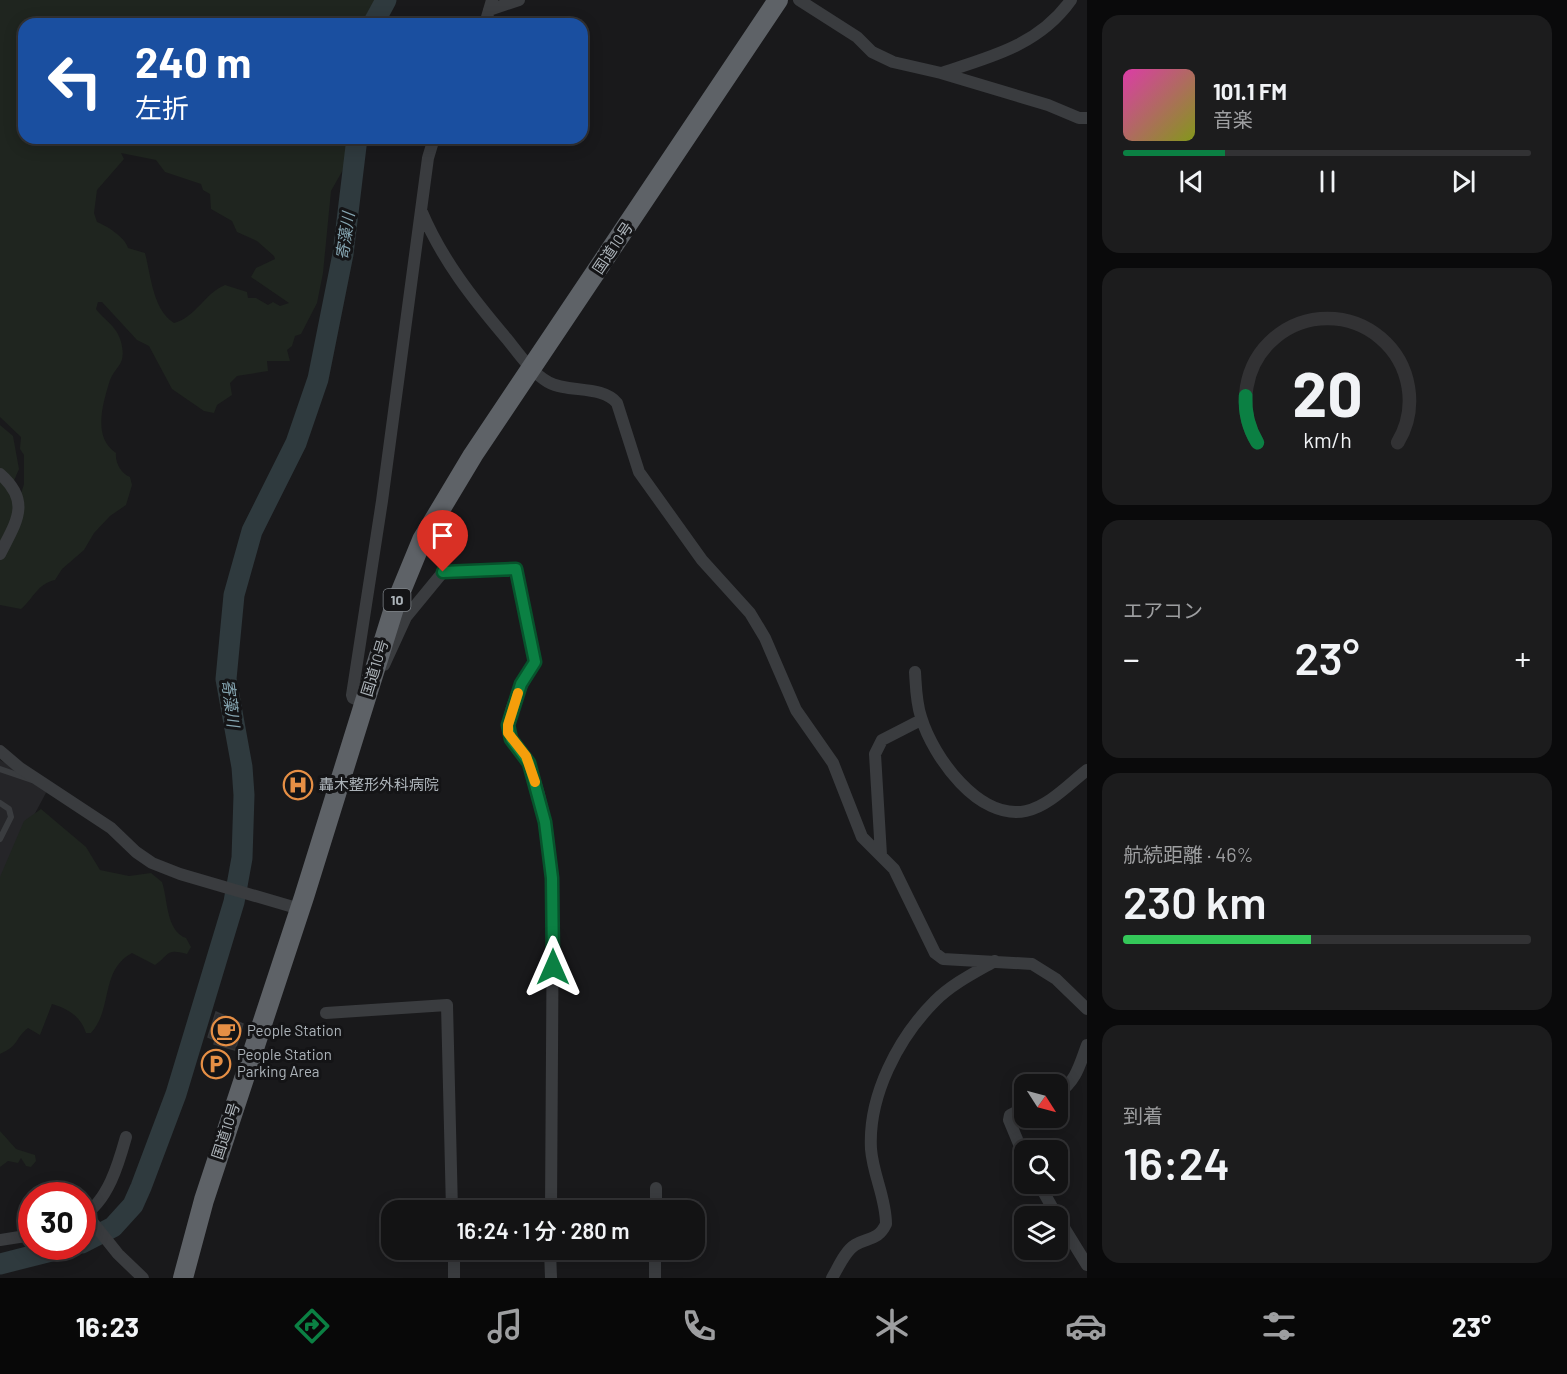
<!DOCTYPE html>
<html lang="ja">
<head>
<meta charset="utf-8">
<style>
  body { margin:0; font-family:Barlow,"Noto Sans JP",sans-serif; background:#1c1c1d; color:#f1f3f6; height:100vh; display:flex; flex-direction:column; font-size:22px; white-space:nowrap }
  * { box-sizing:border-box; margin:0 }
  p { font-size:20px; color:#9d9ea0 }
  .icon { flex:none; width:33px; height:33px; fill:none; stroke:currentColor; stroke-width:2; stroke-linecap:round; stroke-linejoin:round }
  .map { position:relative; flex:1; overflow:hidden }
  .side { display:flex; flex-direction:column; gap:15px; padding:15px; background:#0a0a0b; width:480px }
  .side>* { flex:none }
  .banner { position:absolute; left:18px; top:18px; width:570px; height:126px; border-radius:18px; box-shadow:0 3px 15px #0003,0 0 0 2px #323234; background:#1a4fa0; color:#fff; overflow:hidden }
  .needle { width:39px; rotate:126deg }
  .controls { position:absolute; left:1014px; top:1074px; display:grid; gap:12px }
  .controls a { display:grid; place-items:center; width:54px; height:54px; border-radius:12px; background:#131314; box-shadow:0 3px 15px #0003,0 0 0 2px #323234; font-size:30px }
  .speed { position:absolute; left:18px; top:1182px; display:flex; gap:12px; font-size:30px; font-weight:700; text-align:center }
  .speed>* { display:grid; place-content:center; width:78px; height:78px; border-radius:50%; background:#131314; box-shadow:0 3px 15px #0003,0 0 0 2px #323234; line-height:1 }
  .speed .limit { border:9px solid #d22; background:#fff; color:#111 }
  .pin { position:absolute; display:grid; place-items:center; width:51px; height:51px; color:#fff; margin:-62px -26px; border-radius:50% 50% 50% 0; rotate:-45deg; box-shadow:0 0 6px #0007 }
  .pin .icon { rotate:45deg }
  .me { position:absolute; width:66px; margin:-33px; rotate:0deg; stroke-linejoin:round; filter:drop-shadow(0 0 4px #0008) }
  .turn { display:flex; align-items:center; gap:21px; height:126px; padding:0 18px; font-size:27px }
  .turn .icon { width:78px; height:78px; stroke-width:2.5 }
  .turn b { display:block; font-size:42px; line-height:51px }
  .big { font-size:45px; font-weight:600; line-height:1.1 }
  .side .tile { flex:1; display:flex; flex-direction:column; justify-content:center; gap:9px; min-width:0; padding:0 21px; border-radius:18px; background:#1c1c1d }
  .side .dial { align-items:center; gap:0 }
  .dial svg { height:156px; overflow:visible; fill:none; stroke:#323234; stroke-width:7; stroke-linecap:round; text-anchor:middle }
  .dial text { fill:#f1f3f6; stroke:none }
  .song { display:flex; align-items:center; gap:18px }
  .cover { width:72px; height:72px; border-radius:9px; background:linear-gradient(135deg,hsl(320 70% 55%),hsl(70 70% 35%)) }
  .played { height:6px; border-radius:3px; background:linear-gradient(90deg,#0b8043 25%,#323234 25%) }
  .keys { display:flex; justify-content:space-around; direction:ltr }
  .heat { display:flex; justify-content:space-between; align-items:center; font-size:33px; direction:ltr }
  .charge { height:9px; border-radius:4px; background:linear-gradient(90deg,#34c759 46%,#323234 0) }
  .trip { position:absolute; left:381px; top:1200px; width:324px; height:60px; border-radius:18px; background:#131314; box-shadow:0 3px 15px #0003,0 0 0 2px #323234; font-weight:600; line-height:60px; text-align:center }
  .dock { display:flex; height:96px; justify-content:space-around; align-items:center; background:#080808; color:#9d9ea0 }
  .dock .icon { width:42px; height:42px }
  .dock .selected { color:#0b8043 }
  .dock b { font-size:27px; color:#f1f3f6 }
  main { display:flex; flex:1; min-height:0 }
  .map>svg:first-child { display:block }
  .built { fill:#252528 }
  .green { fill:#1f251f; fill-rule:evenodd }
  .lines { fill:none; stroke-linecap:round; stroke-linejoin:round }
  .river { stroke:#2f3a3e; stroke-width:21 }
  .building { fill:#2c2c2f; stroke:#333436; stroke-width:1.5 }
  .service { stroke:#3a3c3f; stroke-width:6 }
  .minor { stroke:#3a3c3f; stroke-width:12 }
  .trunk { stroke:#5e6267; stroke-width:20 }
  .route-casing { stroke:#07532c; stroke-width:15 }
  .route { stroke:#0b8043; stroke-width:10 }
  .slow { stroke:#f59e0b; stroke-width:10 }
  .labels { text-anchor:middle; stroke-width:6; stroke-linejoin:round; paint-order:stroke }
  .shield { fill:#141416; stroke:#7e8388; stroke-width:1.5 }
  .shield-label { font-size:14px; font-weight:bold; fill:#acb3b9 }
  .street-label { font-size:15px; fill:#acb3b9; stroke:#141416 }
  .poi-label { font-size:15px; fill:#acb3b9; stroke:#141416; text-anchor:start }
  .water-label { font-size:16px; font-style:italic; fill:#86a6b2; stroke:#141416 }
</style>
</head>
<body>
<main>
<div class="map">
<svg width="1087" height="1278" viewBox="0 0 1087 1278">
  <rect width="100%" height="100%" fill="#19191b"/>
  <path class="built" d="M0,760L48,789L0,879Z"/>
  <path class="green" d="M0,0H375L368,24H24V138H347L344,168L331,191L323,273L317,303L301,334L295,336L292,346L287,350L290,361H267L268,371L237,376L230,383L232,395L217,405L214,413L204,411L172,389L149,346L137,340L102,302H98L96,309C105,321 117,326 121,342C127,365 116,365 110,380C103,403 92,437 116,453C115,463 121,473 130,477L132,485L126,505L110,516L94,533L84,550L62,569L55,580C37,584 34,598 21,609L0,605V559L24,484V455L20,449L21,437L0,417ZM121,153L156,160L165,172L201,184L203,190L210,194L211,209L232,221L237,232L257,241L274,256L275,259L256,268L251,277L289,303L280,306L273,302L268,305L256,298H248L247,292L225,285C205,293 195,318 174,323C153,310 151,276 145,253L128,248C125,237 107,226 97,222L94,213L97,190L124,159Z
    M0,425L13,436L19,469L13,483L15,515L0,552Z
    M41,809L86,847L100,870L129,876L151,873L162,882C168,900 166,931 186,938L191,947L187,954C166,948 170,954 155,965L132,953C100,970 113,1009 91,1033H86C81,1017 69,1009 52,1004L40,1035L28,1028C14,1039 20,1045 0,1054V877L24,821Z
    M0,1131L16,1149L35,1155L36,1161L31,1167L26,1166L21,1158L18,1163L8,1161L0,1167Z"/>
  <g class="lines">
    <path class="river" d="M373,24L386,0
      M82,1243L113,1227L133,1205L141,1187L176,1094L234,902L242,858L244,795L242,767L226,679L234,595L252,531L296,443L318,379L343,254L357,138
      M0,1264L71,1246"/>
  </g>
  <path class="building" d="M216,1012L243,1024L235,1050L214,1044L215,1040L208,1037Z"/>
  <g class="lines">
    <path class="service" d="M0,769L32,780
      M0,803L9,809L11,817L0,839"/>
    <path class="minor" d="M799,0L857,37L872,52L893,62L941,73L1048,105L1079,118H1087
      M489,10L519,0
      M485,24L492,0
      M941,73C991,57 1039,45 1071,0
      M421,210C442,260 473,299 507,339C519,354 531,372 548,382C568,393 602,385 617,403L639,472L702,560L750,613L765,638L796,710L833,763L862,837L894,869L935,953L943,959L1032,964L1056,979L1087,1009
      M0,474C32,502 16,522 0,554
      M384,665L406,617L443,572L516,569L535,661C524,683 506,707 509,733C513,745 524,752 529,764C545,804 550,849 553,893L551,1210
      M915,672C916,687 916,702 921,717C933,757 979,821 1026,811C1049,806 1069,784 1087,770
      M366,700L365,703L353,698L352,695L382,501L428,158L434,138
      M0,751L20,768L111,828L136,852L152,863L180,874L300,909
      M881,855L875,754L882,740L921,720
      M326,1013L447,1005L452,1210
      M1058,1093C1076,1082 1080,1064 1087,1045
      M1024,1108L1010,1115L1009,1120L1024,1156
      M1039,1184L1057,1216
      M656,1210V1188
      M86,1214L118,1254L143,1278
      M82,1216C108,1202 119,1162 126,1137
      M1058,1218L1087,1265
      M0,1240L32,1235
      M454,1250V1278
      M550,1250L551,1278
      M655,1278V1250
      M832,1278C838,1268 845,1251 855,1245C868,1237 878,1241 886,1224C886,1198 873,1175 871,1149C868,1096 898,1038 935,1001C952,984 974,973 995,961"/>
    <path class="trunk" d="M183,1278L204,1200L304,897L394,608L422,540L473,455L778,0"/>
  </g>
  <g class="lines">
    <g class="route-casing">
      <path id="route" d="M443,572L516,569L535,662L521,684L508,725L511,739L529,763L545,822L552,878L553,967"/>
    </g>
    <use href="#route" class="route"/>
    <path class="slow" d="M518,693L508,725V733L526,756L535,782"/>
  </g>
  <defs>
    <g id="hospital-ring" transform="scale(1.5)"><circle r="9.5" fill="#141416" stroke="#e68f45" stroke-width="1.5"/><path d="M-5-5h3v3.5h4V-5h3V5h-3V1.5h-4V5h-3Z" fill="#e68f45"/></g>
    <g id="cafe-ring" transform="scale(1.5)"><circle r="9.5" fill="#141416" stroke="#e68f45" stroke-width="1.5"/><path d="M-5.5-4.5H6V0H3Q3 3.5 0 3.5H-2.5Q-5.5 3.5-5.5 0ZM3-3.2v2h1.7v-2ZM-6 4.5H4V6H-6Z" fill="#e68f45"/></g>
    <g id="parking-ring" transform="scale(1.5)"><circle r="9.5" fill="#141416" stroke="#e68f45" stroke-width="1.5"/><path d="M-3.5-5.5H1a3.5 3.5 0 0 1 0 7H-1V5.5H-3.5ZM-1-3.4V-.6H.8a1.4 1.4 0 0 0 0-2.8Z" fill="#e68f45"/></g>
  </defs>
  <g fill-rule="evenodd">
    <use href="#hospital-ring" x="298" y="785"/>
    <use href="#cafe-ring" x="226" y="1031"/>
    <use href="#parking-ring" x="216" y="1064"/>
  </g>
  <g class="labels">
    <rect class="shield" x="383.5" y="589" width="27" height="22" rx="4.5"/>
    <g class="shield-label">
      <text x="397" y="605">10</text>
    </g>
    <g class="street-label">
      <text transform="translate(613 248) rotate(-56)" y="5">国道10号</text>
      <text transform="translate(375 668) rotate(-73)" y="5">国道10号</text>
      <text transform="translate(226 1131) rotate(-72)" y="5">国道10号</text>
    </g>
    <g class="poi-label">
      <text x="319" y="790">轟木整形外科病院</text>
      <text x="247" y="1036">People Station</text>
      <text x="237" y="1060">People Station<tspan x="237" dy="17">Parking Area</tspan></text>
    </g>
    <g class="water-label">
      <text transform="translate(345 236) rotate(-82)" y="6">寄藻川</text>
      <text transform="translate(231 703) rotate(83)" y="6">寄藻川</text>
    </g>
  </g>
</svg>
<div class="controls">
<a><svg class="needle" viewBox="-14 -14 28 28"><path d="M0-13l5 13h-10z" fill="#e53935"/><path d="M0 13l5-13h-10z" fill="#9d9ea0"/></svg></a>
<a><svg class="icon" aria-label="search" viewBox="0 0 24 24"><circle cx="10" cy="10" r="6"/><path d="M15 15l6 6"/></svg></a>
<a><svg class="icon" aria-label="layers" viewBox="0 0 24 24"><path d="M12 4l9 5-9 5-9-5zM3 14l9 5 9-5"/></svg></a>
</div>
<div class="speed"><div class="limit">30</div></div>
<div class="pin" style="left:443px;top:572px;background:#d93025"><svg class="icon" aria-label="arrive" viewBox="0 0 24 24"><path d="M6 21V4h12l-3 4 3 4H6"/></svg></div>
<svg class="me" style="left:553px;top:967px" viewBox="-20 -20 40 40"><path d="M0-17L14 15 0 8-14 15z" fill="#0b8043" stroke="#fff" stroke-width="4"/></svg>
<div class="trip">16:24 · 1 分 · 280 m</div>
<div class="banner">
<div class="turn"><svg class="icon" aria-label="left" viewBox="0 0 24 24"><path d="M17 20v-9H6M10 6l-5 5 5 5"/></svg><div><b>240 m</b>左折</div></div>
</div>
</div>
<section class="side">
<div class="tile">
<div class="song"><i class="cover"></i><div><b>101.1 FM</b><p>音楽</p></div></div>
<div class="played"></div>
<div class="keys"><svg class="icon" aria-label="previous" viewBox="0 0 24 24"><path d="M18 5L8 12l10 7zM5 5v14"/></svg><svg class="icon" aria-label="pause" viewBox="0 0 24 24"><path d="M8 5v14M16 5v14"/></svg><svg class="icon" aria-label="next" viewBox="0 0 24 24"><path d="M6 5l10 7-10 7zM19 5v14"/></svg></div>
</div>
<div class="tile dial"><svg viewBox="0 0 100 80">
<path d="M14 69A42 42 0 1 1 86 69"/>
<path d="M14 69A42 42 0 0 1 8 45" stroke="#0b8043"/>
<text x="50" y="56" font-size="32" font-weight="700">20</text>
<text x="50" y="72" font-size="11">km/h</text>
</svg></div>
<div class="tile"><p>エアコン</p>
<div class="heat"><a>−</a><b class="big">23°</b><a>+</a></div>
</div>
<div class="tile"><p>航続距離 · 46%</p><b class="big">230 km</b><div class="charge"></div></div>
<div class="tile"><p>到着</p><b class="big">16:24</b></div>
</section>
</main>
<nav class="dock">
<b>16:23</b>
<svg class="icon selected" aria-label="directions" viewBox="0 0 24 24"><path d="M12 3l9 9-9 9-9-9zM9 14v-3h6M13 9l2 2-2 2"/></svg>
<svg class="icon" aria-label="music" viewBox="0 0 24 24"><path d="M9 18V5l10-2v13"/><circle cx="6" cy="18" r="3"/><circle cx="16" cy="16" r="3"/></svg>
<svg class="icon" aria-label="phone" viewBox="0 0 24 24"><path d="M5 4h4l2 5-3 2q2 4 5 5l2-3 5 2v4C11 20 4 13 5 4z"/></svg>
<svg class="icon" aria-label="climate" viewBox="0 0 24 24"><path d="M12 3v18M4 7l16 10M4 17L20 7"/></svg>
<svg class="icon" aria-label="car" viewBox="0 0 24 24"><path d="M5 17H2v-5l4-1 3-4h7l3 4 3 1v5h-3M9 17h6M6 11h13"/><circle cx="7" cy="17" r="2"/><circle cx="17" cy="17" r="2"/></svg>
<svg class="icon" aria-label="filters" viewBox="0 0 24 24"><path d="M4 7h16M4 17h16"/><circle cx="9" cy="7" r="2"/><circle cx="15" cy="17" r="2"/></svg>
<b>23°</b>
</nav>
</body>
</html>
